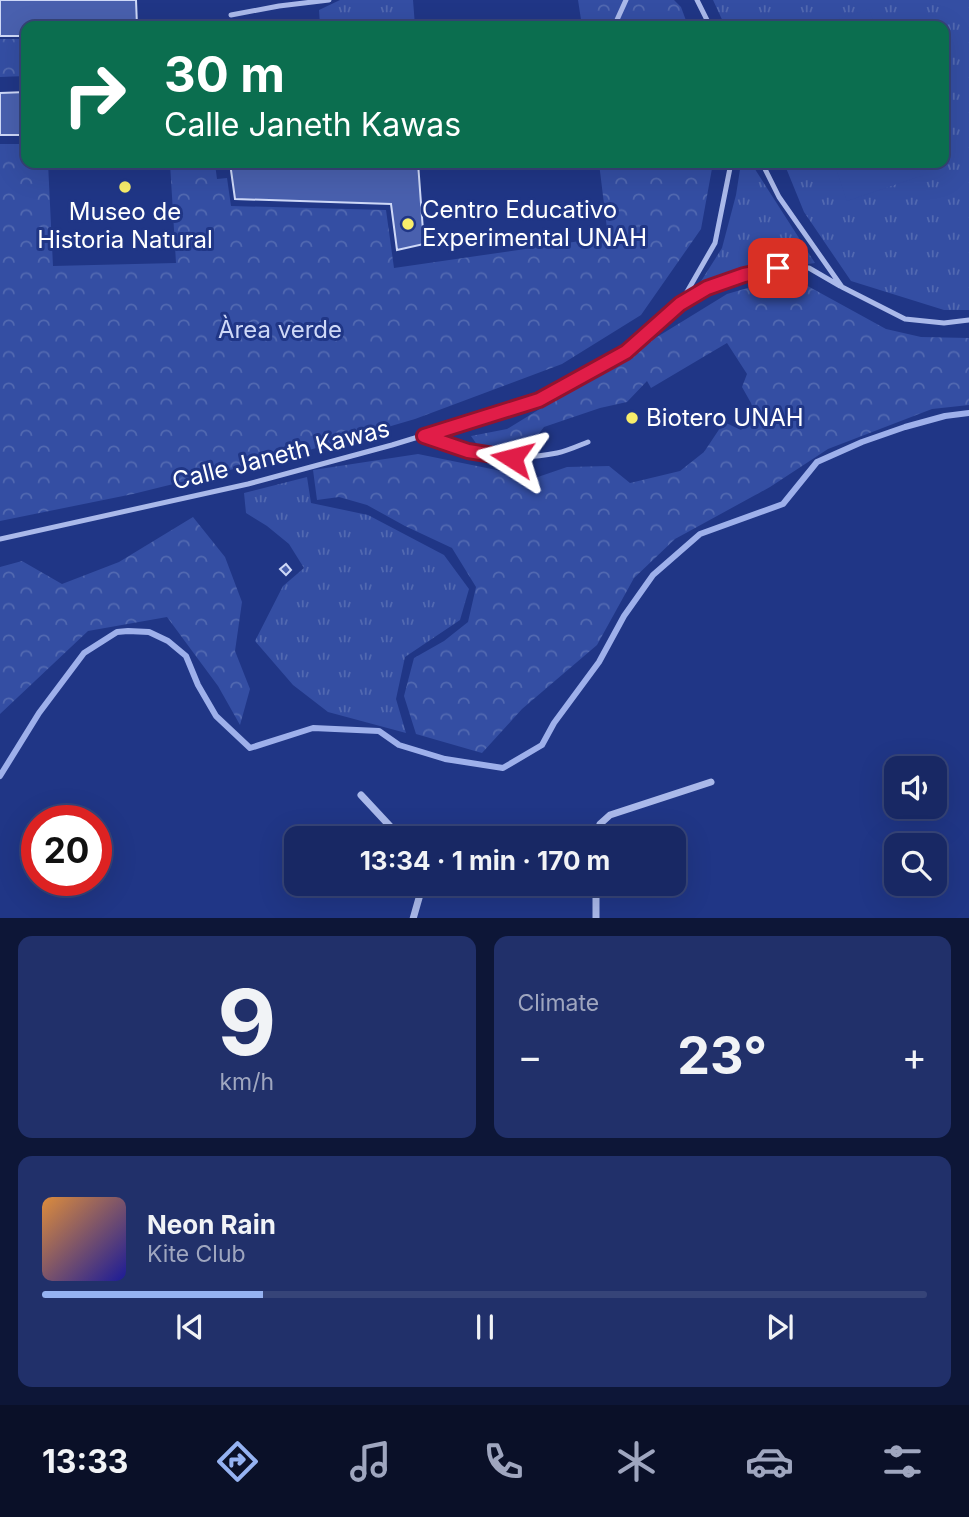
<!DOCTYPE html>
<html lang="en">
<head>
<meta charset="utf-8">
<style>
  body { margin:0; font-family:Inter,sans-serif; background:#21306a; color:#f1f3f6; height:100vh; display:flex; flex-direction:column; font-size:26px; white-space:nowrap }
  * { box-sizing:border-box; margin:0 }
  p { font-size:23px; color:#9fa6bf }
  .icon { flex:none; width:38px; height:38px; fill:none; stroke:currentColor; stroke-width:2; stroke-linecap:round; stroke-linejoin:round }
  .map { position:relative; height:918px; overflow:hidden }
  .side { display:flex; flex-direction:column; gap:18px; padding:18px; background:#0d1637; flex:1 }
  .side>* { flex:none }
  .top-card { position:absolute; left:21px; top:21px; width:928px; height:147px; border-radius:14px; box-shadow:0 7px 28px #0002,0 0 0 2px #364478; background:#0b6e4f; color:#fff; overflow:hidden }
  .buttons { position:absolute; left:884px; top:756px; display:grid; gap:14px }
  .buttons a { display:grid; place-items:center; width:63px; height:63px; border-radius:14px; background:#182864; box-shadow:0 7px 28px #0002,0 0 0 2px #364478; font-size:35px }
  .speed { position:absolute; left:21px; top:805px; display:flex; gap:14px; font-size:35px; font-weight:700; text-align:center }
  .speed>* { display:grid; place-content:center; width:91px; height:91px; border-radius:50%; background:#182864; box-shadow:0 7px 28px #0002,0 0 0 2px #364478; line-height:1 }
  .speed .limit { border:10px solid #d22; background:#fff; color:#111 }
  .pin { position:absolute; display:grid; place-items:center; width:60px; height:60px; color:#fff; margin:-30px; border-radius:14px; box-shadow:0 4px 10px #0006 }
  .me { position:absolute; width:77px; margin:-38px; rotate:279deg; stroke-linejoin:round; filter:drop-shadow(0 0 5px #0008) }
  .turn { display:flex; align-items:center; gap:24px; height:147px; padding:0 28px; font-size:32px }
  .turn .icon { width:91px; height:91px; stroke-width:2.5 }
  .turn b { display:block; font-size:49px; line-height:60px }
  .big { font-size:52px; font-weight:700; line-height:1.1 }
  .side .tile { flex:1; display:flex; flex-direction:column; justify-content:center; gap:10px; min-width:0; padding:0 24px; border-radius:14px; background:#21306a }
  .side .dial { align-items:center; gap:0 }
  .dial b { font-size:91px; line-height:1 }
  .song { display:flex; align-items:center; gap:21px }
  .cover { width:84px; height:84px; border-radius:10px; background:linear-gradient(135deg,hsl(30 70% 55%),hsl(240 70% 35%)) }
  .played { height:7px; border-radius:4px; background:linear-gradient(90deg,#95b2f1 25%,#364478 25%) }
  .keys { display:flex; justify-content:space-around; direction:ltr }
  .heat { display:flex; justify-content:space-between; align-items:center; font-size:38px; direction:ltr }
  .side .tiles { flex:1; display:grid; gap:18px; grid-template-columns:1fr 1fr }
  .tile:last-child { grid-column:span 2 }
  .trip { position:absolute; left:284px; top:826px; width:402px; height:70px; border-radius:14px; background:#182864; box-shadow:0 7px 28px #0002,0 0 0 2px #364478; font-weight:700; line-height:70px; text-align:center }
  .tab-bar { display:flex; height:112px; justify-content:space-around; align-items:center; background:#0a1028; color:#9fa6bf }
  .tab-bar .icon { width:49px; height:49px }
  .tab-bar .active { color:#95b2f1 }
  .tab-bar b { font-size:32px; color:#f1f3f6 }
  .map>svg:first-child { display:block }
  .grass { fill:url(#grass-tufts) }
  .forest { fill:url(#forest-crowns) }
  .garden { fill:#344ea3 }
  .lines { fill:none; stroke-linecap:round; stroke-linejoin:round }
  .stream { stroke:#9eb0eb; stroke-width:6 }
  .building { fill:#4960ae; stroke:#ced8f7; stroke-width:2 }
  .lane { stroke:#aab9ea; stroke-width:5 }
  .street { stroke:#aab9ea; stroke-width:7 }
  .route-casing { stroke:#92132f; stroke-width:18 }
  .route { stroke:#e11d48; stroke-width:12 }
  .poi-dot { fill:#f7ed6b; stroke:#203686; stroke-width:2.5 }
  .labels { text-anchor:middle; stroke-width:6; stroke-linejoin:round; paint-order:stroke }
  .poi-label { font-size:24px; fill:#fff; stroke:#203686; text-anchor:start }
  .park-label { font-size:24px; fill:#ced8f7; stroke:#203686 }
  .street-label { font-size:24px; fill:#fff; stroke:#203686 }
</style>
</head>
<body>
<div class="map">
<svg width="969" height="919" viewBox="0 0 969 919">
  <defs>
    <pattern id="grass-tufts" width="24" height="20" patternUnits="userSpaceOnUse" patternTransform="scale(1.75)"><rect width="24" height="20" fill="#344ea3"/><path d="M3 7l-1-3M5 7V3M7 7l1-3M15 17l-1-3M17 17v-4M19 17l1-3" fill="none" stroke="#5269b1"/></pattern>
    <pattern id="forest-crowns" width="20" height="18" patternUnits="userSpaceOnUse" patternTransform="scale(1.75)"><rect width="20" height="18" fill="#344ea3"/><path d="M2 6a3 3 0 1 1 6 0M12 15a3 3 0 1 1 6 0" fill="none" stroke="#5269b1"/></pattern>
  </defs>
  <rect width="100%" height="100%" fill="#203686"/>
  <path class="grass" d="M340,0H413L415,26H320L319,10Z
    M713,0H969V310H944L851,281L804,212L784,163H943V26H725Z
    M741,163H751L815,263L763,271L698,286L722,248L736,195Z
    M307,477L311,503L368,515L444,555L469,589L460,620L405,657L396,699L406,733L328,712L293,685L255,641L283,586L304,568L289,544L267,526L246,513L244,493Z"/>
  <path class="forest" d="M578,0H674L681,7L688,26H582Z
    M26,39V76L0,77V39Z
    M0,144H26V163H48L53,266L176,263L170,163H223L215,164L217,179L227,178L231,206L386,210L394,268L608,237L599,163H713L701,229L641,315L562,364L415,419L306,451L133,494L0,521Z
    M765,283L804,284L886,329L921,337L969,338V405L932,409L828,449L770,487L675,539L634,578L597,645L522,709L482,753L416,734L404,696L414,658L444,641L468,622L476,587L452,548L405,526L367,505L339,497L317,500L313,470L418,454L535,478L567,467L609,466L630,483L680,471L704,452L724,422L741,430L755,415L751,403L742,387L747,374L727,343L651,388L647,381L627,402L600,408L544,427L534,440L507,451L478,446L471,436L507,429L727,294Z
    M193,517L225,557L242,602L235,651L250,689L240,725L218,686L167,617L88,631L0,714V567L22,561L62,584L119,562Z"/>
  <path class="garden" d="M869,9L875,26H818Z
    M834,163H920L924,175L847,201Z"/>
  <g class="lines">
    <path class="stream" d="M0,776L39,713L84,653L117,632L128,631L149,632L168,641L186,656L198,685L216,716L250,748L313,728L379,731L399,745L445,759L503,768L542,745L554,723L599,662L624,616L653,575L700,534L783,504L817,462L862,442L905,427L945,416L969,413"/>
  </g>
  <path class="building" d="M0,0H136L137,26H26V36H0Z
    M26,92V135H0V93Z
    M230,163H418L424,244L397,250L391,204L235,199Z
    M286,564L291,570L286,575L280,569Z"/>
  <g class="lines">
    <path class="lane" d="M697,0L710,26
      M231,15L279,6L329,0
      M611,26L616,22L626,0
      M762,163L779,197L842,287L905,319L944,323L969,320
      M682,302L707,288L744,275L778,268H809L840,286
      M424,436C468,451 509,463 557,453C567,451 578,446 588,442
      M0,539L248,484L392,445L539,400L626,352L680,304L715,243L731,163"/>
    <path class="street" d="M361,795L401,838
      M596,838L600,824L610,815L711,782
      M596,884V919
      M413,919L421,891L420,884"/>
  </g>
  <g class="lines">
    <g class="route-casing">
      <path id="route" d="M512,458L468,451L424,436L539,400L626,352L680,304L707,288L744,275L778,268"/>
    </g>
    <use href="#route" class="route"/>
  </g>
  <g class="poi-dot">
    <circle cx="125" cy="187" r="7"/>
    <circle cx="408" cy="224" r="7"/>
    <circle cx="632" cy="418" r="7"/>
  </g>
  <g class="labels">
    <g class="poi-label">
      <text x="422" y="218">Centro Educativo<tspan x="422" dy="28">Experimental UNAH</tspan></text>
      <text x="125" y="220" text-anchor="middle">Museo de<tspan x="125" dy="28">Historia Natural</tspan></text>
      <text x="646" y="426">Biotero UNAH</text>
    </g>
    <g class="park-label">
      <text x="280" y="338">Àrea verde</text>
    </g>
    <g class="street-label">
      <text transform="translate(281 455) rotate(-14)" y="8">Calle Janeth Kawas</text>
    </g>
  </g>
</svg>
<div class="buttons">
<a><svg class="icon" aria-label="sound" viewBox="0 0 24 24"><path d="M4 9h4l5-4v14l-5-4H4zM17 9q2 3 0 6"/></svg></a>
<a><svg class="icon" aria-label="search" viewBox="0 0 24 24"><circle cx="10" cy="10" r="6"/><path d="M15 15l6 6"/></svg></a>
</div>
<div class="speed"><div class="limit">20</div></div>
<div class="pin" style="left:778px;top:268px;background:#d93025"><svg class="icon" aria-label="arrive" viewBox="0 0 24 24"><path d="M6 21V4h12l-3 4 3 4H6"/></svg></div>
<svg class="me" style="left:512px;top:458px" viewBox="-20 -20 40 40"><path d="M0-17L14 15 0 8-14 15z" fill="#e11d48" stroke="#fff" stroke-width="4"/></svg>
<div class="trip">13:34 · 1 min · 170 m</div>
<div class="top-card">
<div class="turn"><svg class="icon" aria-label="right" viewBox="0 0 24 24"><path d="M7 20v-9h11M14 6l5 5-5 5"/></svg><div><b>30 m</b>Calle Janeth Kawas</div></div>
</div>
</div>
<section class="side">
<div class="tiles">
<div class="tile dial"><b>9</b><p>km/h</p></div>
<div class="tile"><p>Climate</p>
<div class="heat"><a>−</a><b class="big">23°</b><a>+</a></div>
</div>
<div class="tile">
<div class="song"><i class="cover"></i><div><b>Neon Rain</b><p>Kite Club</p></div></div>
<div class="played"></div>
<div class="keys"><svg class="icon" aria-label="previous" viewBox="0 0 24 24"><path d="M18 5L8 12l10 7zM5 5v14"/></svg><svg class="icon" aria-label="pause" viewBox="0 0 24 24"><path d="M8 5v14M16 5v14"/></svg><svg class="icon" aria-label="next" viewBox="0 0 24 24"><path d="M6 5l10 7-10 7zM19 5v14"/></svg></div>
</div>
</div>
</section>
<nav class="tab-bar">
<b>13:33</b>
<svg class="icon active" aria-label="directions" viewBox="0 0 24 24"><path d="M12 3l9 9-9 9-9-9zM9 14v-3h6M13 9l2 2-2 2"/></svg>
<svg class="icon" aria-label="music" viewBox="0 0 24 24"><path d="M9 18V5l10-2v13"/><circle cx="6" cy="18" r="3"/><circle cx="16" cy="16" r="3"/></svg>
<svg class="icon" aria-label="phone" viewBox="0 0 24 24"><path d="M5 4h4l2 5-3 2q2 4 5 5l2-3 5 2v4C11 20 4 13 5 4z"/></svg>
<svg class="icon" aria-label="climate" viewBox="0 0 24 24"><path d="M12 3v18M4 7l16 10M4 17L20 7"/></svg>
<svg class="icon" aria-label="car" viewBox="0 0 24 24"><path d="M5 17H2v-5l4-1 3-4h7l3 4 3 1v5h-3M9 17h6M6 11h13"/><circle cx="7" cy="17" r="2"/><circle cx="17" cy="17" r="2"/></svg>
<svg class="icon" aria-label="filters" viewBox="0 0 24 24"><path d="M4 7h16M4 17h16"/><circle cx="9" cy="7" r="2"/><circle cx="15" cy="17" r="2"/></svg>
</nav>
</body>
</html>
